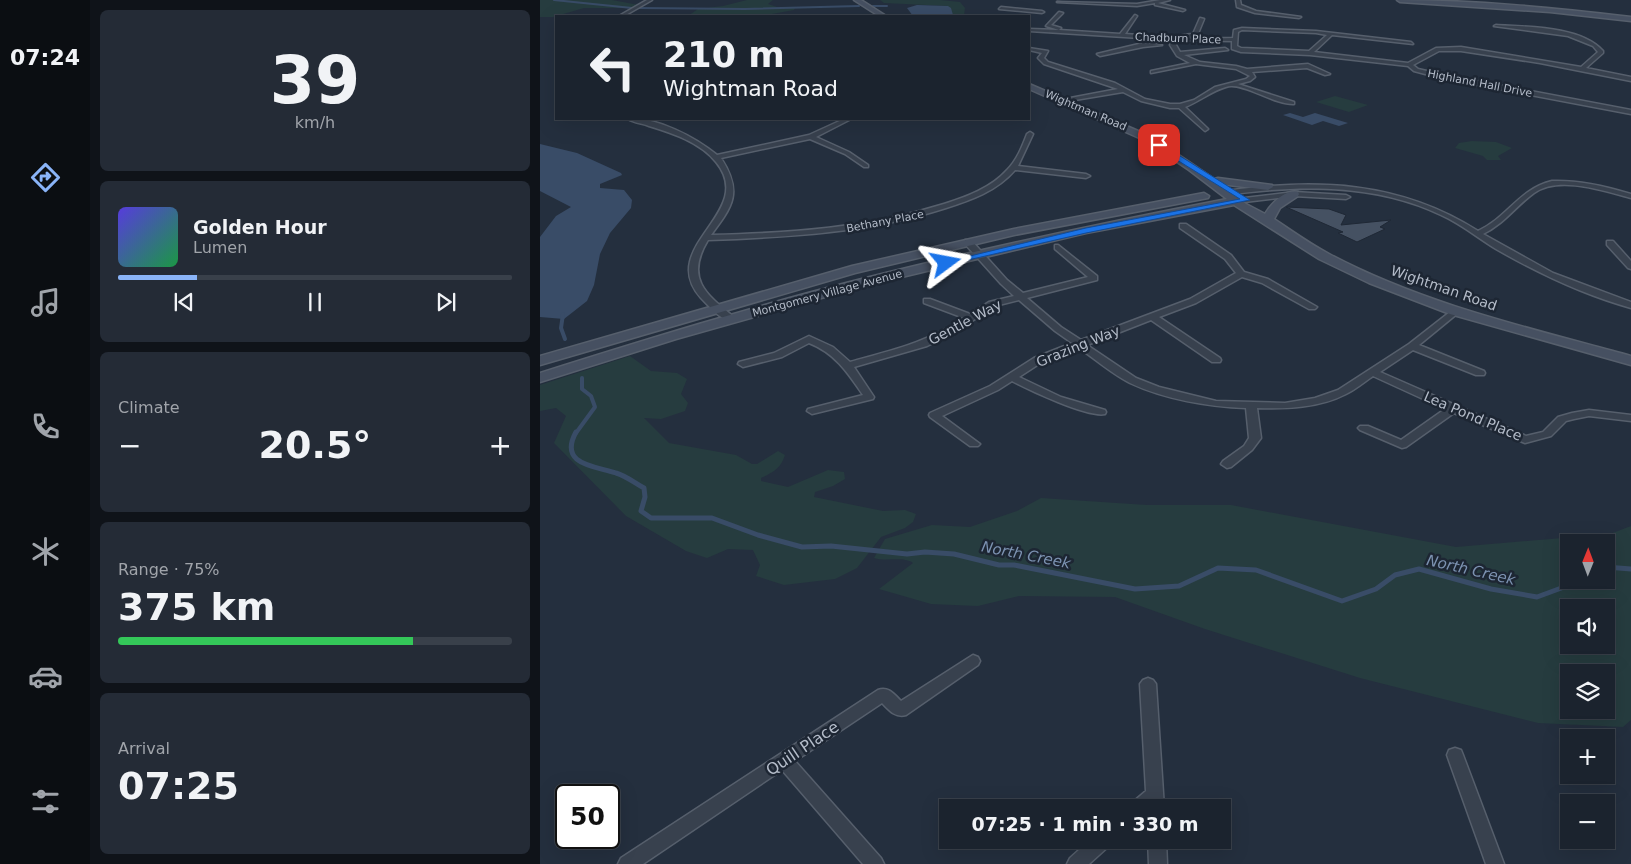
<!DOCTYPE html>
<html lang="en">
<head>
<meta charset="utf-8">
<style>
  body { margin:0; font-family:"DejaVu Sans",sans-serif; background:#242b36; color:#f1f3f6; height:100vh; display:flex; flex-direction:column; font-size:19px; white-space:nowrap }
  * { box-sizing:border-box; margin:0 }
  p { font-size:16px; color:#a0a4aa }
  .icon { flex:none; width:28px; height:28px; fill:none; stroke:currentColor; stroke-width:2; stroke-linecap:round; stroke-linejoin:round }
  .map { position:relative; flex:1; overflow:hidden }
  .details { display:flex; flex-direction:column; gap:10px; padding:10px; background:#0f1319; width:450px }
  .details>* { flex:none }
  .top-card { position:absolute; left:15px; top:15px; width:475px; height:105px; border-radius:0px; box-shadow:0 5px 20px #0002,0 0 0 1px #39404a; background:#1b232e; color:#f1f3f6; overflow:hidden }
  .needle { width:32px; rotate:1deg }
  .fabs { position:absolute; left:1020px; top:534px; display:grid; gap:10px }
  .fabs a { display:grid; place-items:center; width:55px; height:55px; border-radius:0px; background:#1b232e; box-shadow:0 5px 20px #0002,0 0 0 1px #39404a; font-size:25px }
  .speed { position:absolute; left:15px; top:784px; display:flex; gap:10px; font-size:25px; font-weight:700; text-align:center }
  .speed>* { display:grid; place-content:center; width:65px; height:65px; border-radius:50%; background:#1b232e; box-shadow:0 5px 20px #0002,0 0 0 1px #39404a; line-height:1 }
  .speed .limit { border:2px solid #111; border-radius:8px; background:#fff; color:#111 }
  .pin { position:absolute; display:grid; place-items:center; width:42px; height:42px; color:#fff; margin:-21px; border-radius:10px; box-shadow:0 2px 8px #0006 }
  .me { position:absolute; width:55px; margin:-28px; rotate:77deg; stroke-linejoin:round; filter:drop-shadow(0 0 4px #0008) }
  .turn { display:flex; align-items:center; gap:18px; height:105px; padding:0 25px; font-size:22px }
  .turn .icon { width:65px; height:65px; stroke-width:2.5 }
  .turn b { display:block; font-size:35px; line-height:42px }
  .big { font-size:38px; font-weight:700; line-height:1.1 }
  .details .widget { flex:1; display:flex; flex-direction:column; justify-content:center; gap:8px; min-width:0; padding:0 18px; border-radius:8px; background:#242b36 }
  .details .dial { align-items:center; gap:0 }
  .dial b { font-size:65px; line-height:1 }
  .song { display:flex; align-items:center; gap:15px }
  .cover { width:60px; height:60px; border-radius:8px; background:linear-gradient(135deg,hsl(250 70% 55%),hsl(140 70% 35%)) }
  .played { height:5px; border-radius:2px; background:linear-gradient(90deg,#8ab4f8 20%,#39404a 20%) }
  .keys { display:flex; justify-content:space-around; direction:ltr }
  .heat { display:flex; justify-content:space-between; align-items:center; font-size:28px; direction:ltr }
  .charge { height:8px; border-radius:4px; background:linear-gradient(90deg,#34c759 75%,#39404a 0) }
  .trip { position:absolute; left:399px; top:799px; width:292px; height:50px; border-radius:0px; background:#1b232e; box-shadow:0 5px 20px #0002,0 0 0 1px #39404a; font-weight:700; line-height:50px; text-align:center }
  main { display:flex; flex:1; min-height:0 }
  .tab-bar { display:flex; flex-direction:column; width:90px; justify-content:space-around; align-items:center; background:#0b0e12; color:#a0a4aa }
  .tab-bar .icon { width:35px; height:35px }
  .tab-bar .current { color:#8ab4f8 }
  .tab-bar b { font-size:22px; color:#f1f3f6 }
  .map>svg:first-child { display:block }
  .green { fill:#263c3f; fill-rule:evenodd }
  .water { fill:#394c67 }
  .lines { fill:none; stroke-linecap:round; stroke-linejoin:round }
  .stream-far2 { stroke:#394c67; stroke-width:2 }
  .stream-far1 { stroke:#394c67; stroke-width:4 }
  .stream { stroke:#394c67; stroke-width:5 }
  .building { fill:#455162; stroke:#1f2835 }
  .street-casing { stroke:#565f6c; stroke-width:3 }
  .secondary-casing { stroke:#565f6c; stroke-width:3 }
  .street { fill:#38414e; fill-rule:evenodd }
  .secondary { fill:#465061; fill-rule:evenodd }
  .route { fill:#1a73e8; stroke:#114b97 }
  .labels { text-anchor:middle; stroke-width:5; stroke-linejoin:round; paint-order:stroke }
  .far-street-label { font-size:11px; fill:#b4bcc9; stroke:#1d2633 }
  .street-label { font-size:14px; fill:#b4bcc9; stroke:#1d2633 }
  .water-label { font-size:15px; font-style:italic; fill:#7c92b1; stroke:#1d2633 }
  .near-street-label { font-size:16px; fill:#b4bcc9; stroke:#1d2633 }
</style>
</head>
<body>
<main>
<nav class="tab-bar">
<b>07:24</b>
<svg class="icon current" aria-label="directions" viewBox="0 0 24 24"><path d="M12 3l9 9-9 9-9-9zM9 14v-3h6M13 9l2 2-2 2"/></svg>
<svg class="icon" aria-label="music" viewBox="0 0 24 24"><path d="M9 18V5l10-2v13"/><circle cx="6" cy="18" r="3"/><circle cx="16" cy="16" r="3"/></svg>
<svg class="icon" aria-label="phone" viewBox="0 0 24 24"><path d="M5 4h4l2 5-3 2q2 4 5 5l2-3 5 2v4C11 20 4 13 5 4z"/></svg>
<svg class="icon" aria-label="climate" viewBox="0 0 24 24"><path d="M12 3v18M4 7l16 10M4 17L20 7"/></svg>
<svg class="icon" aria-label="car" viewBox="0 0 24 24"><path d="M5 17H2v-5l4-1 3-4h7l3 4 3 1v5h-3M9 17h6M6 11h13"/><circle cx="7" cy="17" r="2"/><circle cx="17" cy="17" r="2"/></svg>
<svg class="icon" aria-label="filters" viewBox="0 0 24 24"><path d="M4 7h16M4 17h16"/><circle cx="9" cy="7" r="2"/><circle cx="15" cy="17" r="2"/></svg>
</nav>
<section class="details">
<div class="widget dial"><b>39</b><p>km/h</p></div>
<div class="widget">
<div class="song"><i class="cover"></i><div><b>Golden Hour</b><p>Lumen</p></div></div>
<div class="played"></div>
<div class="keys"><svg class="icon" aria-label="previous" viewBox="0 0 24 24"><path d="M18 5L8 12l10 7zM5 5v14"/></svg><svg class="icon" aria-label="pause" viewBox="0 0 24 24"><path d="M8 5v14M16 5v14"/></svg><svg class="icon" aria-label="next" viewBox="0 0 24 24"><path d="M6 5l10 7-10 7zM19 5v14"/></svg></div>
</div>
<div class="widget"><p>Climate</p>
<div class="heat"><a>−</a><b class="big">20.5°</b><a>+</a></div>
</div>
<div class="widget"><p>Range · 75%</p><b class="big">375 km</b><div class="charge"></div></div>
<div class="widget"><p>Arrival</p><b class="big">07:25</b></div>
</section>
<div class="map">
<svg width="1091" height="864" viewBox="0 0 1091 864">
  <rect width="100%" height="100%" fill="#242f3e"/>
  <path class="green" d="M0,0H72L99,5L93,8H44L13,17H0Z
    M207,0H241H233L228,4L237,7L255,8L254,10L232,14L235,16H148L158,9L183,6Z
    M340,0H400L420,2L425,8L424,16H438H411V10L407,6L344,3Z
    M795,96L828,105L809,112L776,102Z
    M932,141L956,142L972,148L958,156L961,160H947L943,156L915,148L919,143Z
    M90,356L111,371L137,373L147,379L141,394L148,403L145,411L121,419L104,418L129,443L196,455L212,464H217L238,451L245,455C241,468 234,472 221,478V481L248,487L288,470L304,472L305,479L293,486L275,492L274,497L343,511L365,510L376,514L373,522L365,528L341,537L317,568L295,579L244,585L216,576L220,565L213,550L188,549L167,558L146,551L86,516L14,443L26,416L16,408L0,411V385Z
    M501,498L607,505H691L916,547L1070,534L1091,526V720L1083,727L998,723L820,678L665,629L575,597L479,596L438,606L391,604L339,589L373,563C363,556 346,562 334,558L345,539L392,525L430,527L477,511ZM1029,542H1066V580H1029ZM1029,608H1066V645H1029ZM1029,672H1066V710H1029Z"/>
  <path class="water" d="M377,5L408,6L411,8L413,15L411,16H373L367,8Z
    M750,113L763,117L775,113L808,123L799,126L783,121L772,125L743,115Z
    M0,144L37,153L81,173L82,175L60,184V188L84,190L92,200L91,208L70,233L60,254L54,285L47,301L24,319L0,317V237L16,216L31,207L0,191Z"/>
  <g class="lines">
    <path class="stream-far2" d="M14,0L92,8
      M333,6H347
      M99,8L205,9L319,6"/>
    <path class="stream-far1" d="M23,314L21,328L25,339
      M36,433L55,407L51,396L42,389V378"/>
    <path class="stream" d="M36,432C18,465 55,466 76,473C86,476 95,483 104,488L105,497L101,511L111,518H172L218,535L262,547L291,546L367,554L385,552L414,554L459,565H474L595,589L639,586L678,568L716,570L802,601L836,589L855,575L879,569L951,589L997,597L1043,580
      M1066,567L1091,569"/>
  </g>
  <path class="building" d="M746,207L789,209L806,215L801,225L851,220L840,227L845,229L817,242L798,233L803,232Z"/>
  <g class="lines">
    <g class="street-casing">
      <path id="street" d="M107,0H112L84,16H79Z
        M620,0H630L618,3L645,10L643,11L615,5V3L597,6L517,2L597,4Z
        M696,0H700L701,5L716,11L761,17L759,18L715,13L697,7Z
        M461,7L502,11L504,12L502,13L459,9Z
        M519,12L523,13L511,25L521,28L519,30L580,34L595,15L597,16L585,34L655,39L693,38L694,30L702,28L776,31L871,42L873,44L792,35L774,52L868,63L896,48L921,47L1041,67L1058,52L1053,46L1028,36L954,26L956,25C987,27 1041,26 1063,51V53L1046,68L1091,77V81L1000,63L921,51H899L873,65L878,69L900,74L1091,110V114L900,78L874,71L868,66L770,55L701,52L692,49V41L637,40L636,45L640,52L685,48L688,50L644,55L660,62L696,66L707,69L768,64L790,74L785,75L767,68L712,72L715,77L710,81L698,84L754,102V104C736,105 707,85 691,86C677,87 659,102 645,107L667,128L668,129L665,131L639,108H630L601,101L583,92L523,102L522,101L525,99L578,89L504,64L498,58L502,53L489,50V48L508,51L504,58L508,62L575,83L605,99L630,104H640L654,100L675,87L706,79L710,76L696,69L656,64L611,73V71L650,63L637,56L630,45L632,40L489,31V29L519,30L506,26ZM702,30L776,33L787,35L769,51L701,48L697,46L698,32Z
        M660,18L664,19L657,36L642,37V35L653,34Z
        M603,43L622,45L603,47L560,56L557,54Z
        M88,119C117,117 155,137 177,155L269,135L304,119H311L276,137L309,152L328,165V167H324L305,154L270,139L181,158C203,192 193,206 171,235C251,233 328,228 404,204C426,197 451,188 467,170C477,160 482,147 487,134L490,132L493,134L478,166L546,174L550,176L546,178L475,170C457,191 431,200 406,208C328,233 249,237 168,240C145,278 165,294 194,317V321L191,322C180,319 169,306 161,298C115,246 218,213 176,162C160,142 132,133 109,126C102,123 94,123 88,119Z
        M1012,181C1039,180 1065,186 1091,194V198C1064,191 1019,175 994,193C976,206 964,224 943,234L1013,273L1091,302V308C1044,295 998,273 956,249C938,238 921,224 901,215C835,183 757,185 686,195L682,193L686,191C775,178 860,181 938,231C968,217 979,189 1012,181Z
        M754,192L806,195L810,197L806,199L754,196L696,203L692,201L696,199Z
        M640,224H646L691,255L704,272L728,279L777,307L775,309H769L722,283L702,277L656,303L619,317L680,358L681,360L680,362H672L611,320L547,345L596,378L619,387L676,401L745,403L775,398L798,390L869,344L915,308L918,309V313L879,345L944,371L945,373L944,375H936L873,350L840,372L986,436L1003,432L1018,417L1032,413L1049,410L1091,415V421L1049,416L1034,419L1026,421L1011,436L985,443L914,413L866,447L862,448L820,430L818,428L820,426H828L861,440L905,409L833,376C824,382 816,389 806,394C779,408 747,409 717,408L721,438L712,450L691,467L687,468L681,464L683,461L704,446L709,438L706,408C669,407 624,399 590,383C572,374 555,359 539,348L502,362L479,377L521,397L565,410L566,412L565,414C548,418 489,390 472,381L458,390L402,416L440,444L438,446H430L390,417L389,415L390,413L450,386L494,358L532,343L515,331L479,300L455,306L412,334L387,346L314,367L334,397L333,399L272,414L267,411L268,409L323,395C308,373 295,353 269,343L242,357L203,367L198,364L199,362L234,353L269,336L293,347L310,362C352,350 386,343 424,318L384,303V299H390L430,314L449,302L474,296L461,284L425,244V240H431L467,280L483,293L548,277L515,249V245H518L557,276V280L487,298L521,327L541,340L650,299L696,273L685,259L640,228Z
        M1067,241H1073L1091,261V269L1088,268L1067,245Z
        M433,655L438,657L440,661L438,665L366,715C355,718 349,710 342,703L255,761L341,858L344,864H323L242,770L103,864H78L81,858L338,690C348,686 354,694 361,701Z
        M608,678L613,680L616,684L624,808H591L593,802L606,791L600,684L603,680Z
        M915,748L921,750L923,755L964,864H946L907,755L909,750Z
        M550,840H572L569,846L549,864H527L530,858Z
        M608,840H626L627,864H609Z"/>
    </g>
    <g class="secondary-casing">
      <path id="secondary" d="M314,0H321L346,16H339Z
        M857,0C935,0 1013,8 1091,17V21L1010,12L860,2Z
        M489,84L612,137L674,179L678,178L732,185L733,187L728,190L681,184L706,204L725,214C731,204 745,189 758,192L759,194L758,196L740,208L734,219C752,231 770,244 789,254C883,304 989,328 1091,356V365L910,314L829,283L779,259L694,205L546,233L324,286L136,339L0,382V373C105,340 211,307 318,280C440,249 563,223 687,199L649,170L606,141L489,89Z
        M664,193L669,196L668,198L474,235L315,273L0,365V356L312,266L474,229Z"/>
    </g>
    <use href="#street" class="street"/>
    <use href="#secondary" class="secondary"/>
  </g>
  <path class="route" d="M616,144H621L710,200L546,233L406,265L401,263L546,228L700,199L616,147Z"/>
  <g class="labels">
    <g class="far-street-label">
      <text transform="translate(638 38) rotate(2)" y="4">Chadburn Place</text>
      <text transform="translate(940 83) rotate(11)" y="4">Highland Hall Drive</text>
      <text transform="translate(546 110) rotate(23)" y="4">Wightman Road</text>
      <text transform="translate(345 221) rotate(-11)" y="4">Bethany Place</text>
      <text transform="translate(287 293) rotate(-15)" y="4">Montgomery Village Avenue</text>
    </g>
    <g class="street-label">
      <text transform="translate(904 288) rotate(19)" y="5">Wightman Road</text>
      <text transform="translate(425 322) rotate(-28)" y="5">Gentle Way</text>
      <text transform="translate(538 346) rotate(-22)" y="5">Grazing Way</text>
      <text transform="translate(933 416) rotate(23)" y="5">Lea Pond Place</text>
    </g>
    <g class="water-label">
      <text transform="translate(486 555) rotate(11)" y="5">North Creek</text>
      <text transform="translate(931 570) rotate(13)" y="5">North Creek</text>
    </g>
    <g class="near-street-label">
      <text transform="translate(262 748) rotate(-34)" y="6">Quill Place</text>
    </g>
  </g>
</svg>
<div class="fabs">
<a><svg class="needle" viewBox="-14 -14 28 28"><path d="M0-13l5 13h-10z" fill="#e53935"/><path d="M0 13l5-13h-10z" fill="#a0a4aa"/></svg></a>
<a><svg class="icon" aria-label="sound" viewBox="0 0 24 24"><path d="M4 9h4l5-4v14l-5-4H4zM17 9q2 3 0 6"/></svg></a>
<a><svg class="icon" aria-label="layers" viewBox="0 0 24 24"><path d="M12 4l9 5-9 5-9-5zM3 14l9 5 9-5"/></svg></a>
<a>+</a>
<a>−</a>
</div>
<div class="speed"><div class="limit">50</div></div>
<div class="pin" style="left:619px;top:145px;background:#d93025"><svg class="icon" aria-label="arrive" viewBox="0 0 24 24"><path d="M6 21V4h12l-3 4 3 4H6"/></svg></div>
<svg class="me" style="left:406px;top:263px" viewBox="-20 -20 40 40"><path d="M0-17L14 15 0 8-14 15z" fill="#1a73e8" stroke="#fff" stroke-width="4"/></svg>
<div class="trip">07:25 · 1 min · 330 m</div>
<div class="top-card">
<div class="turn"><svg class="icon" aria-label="left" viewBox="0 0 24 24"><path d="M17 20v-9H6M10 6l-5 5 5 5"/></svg><div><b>210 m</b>Wightman Road</div></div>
</div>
</div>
</main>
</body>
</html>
